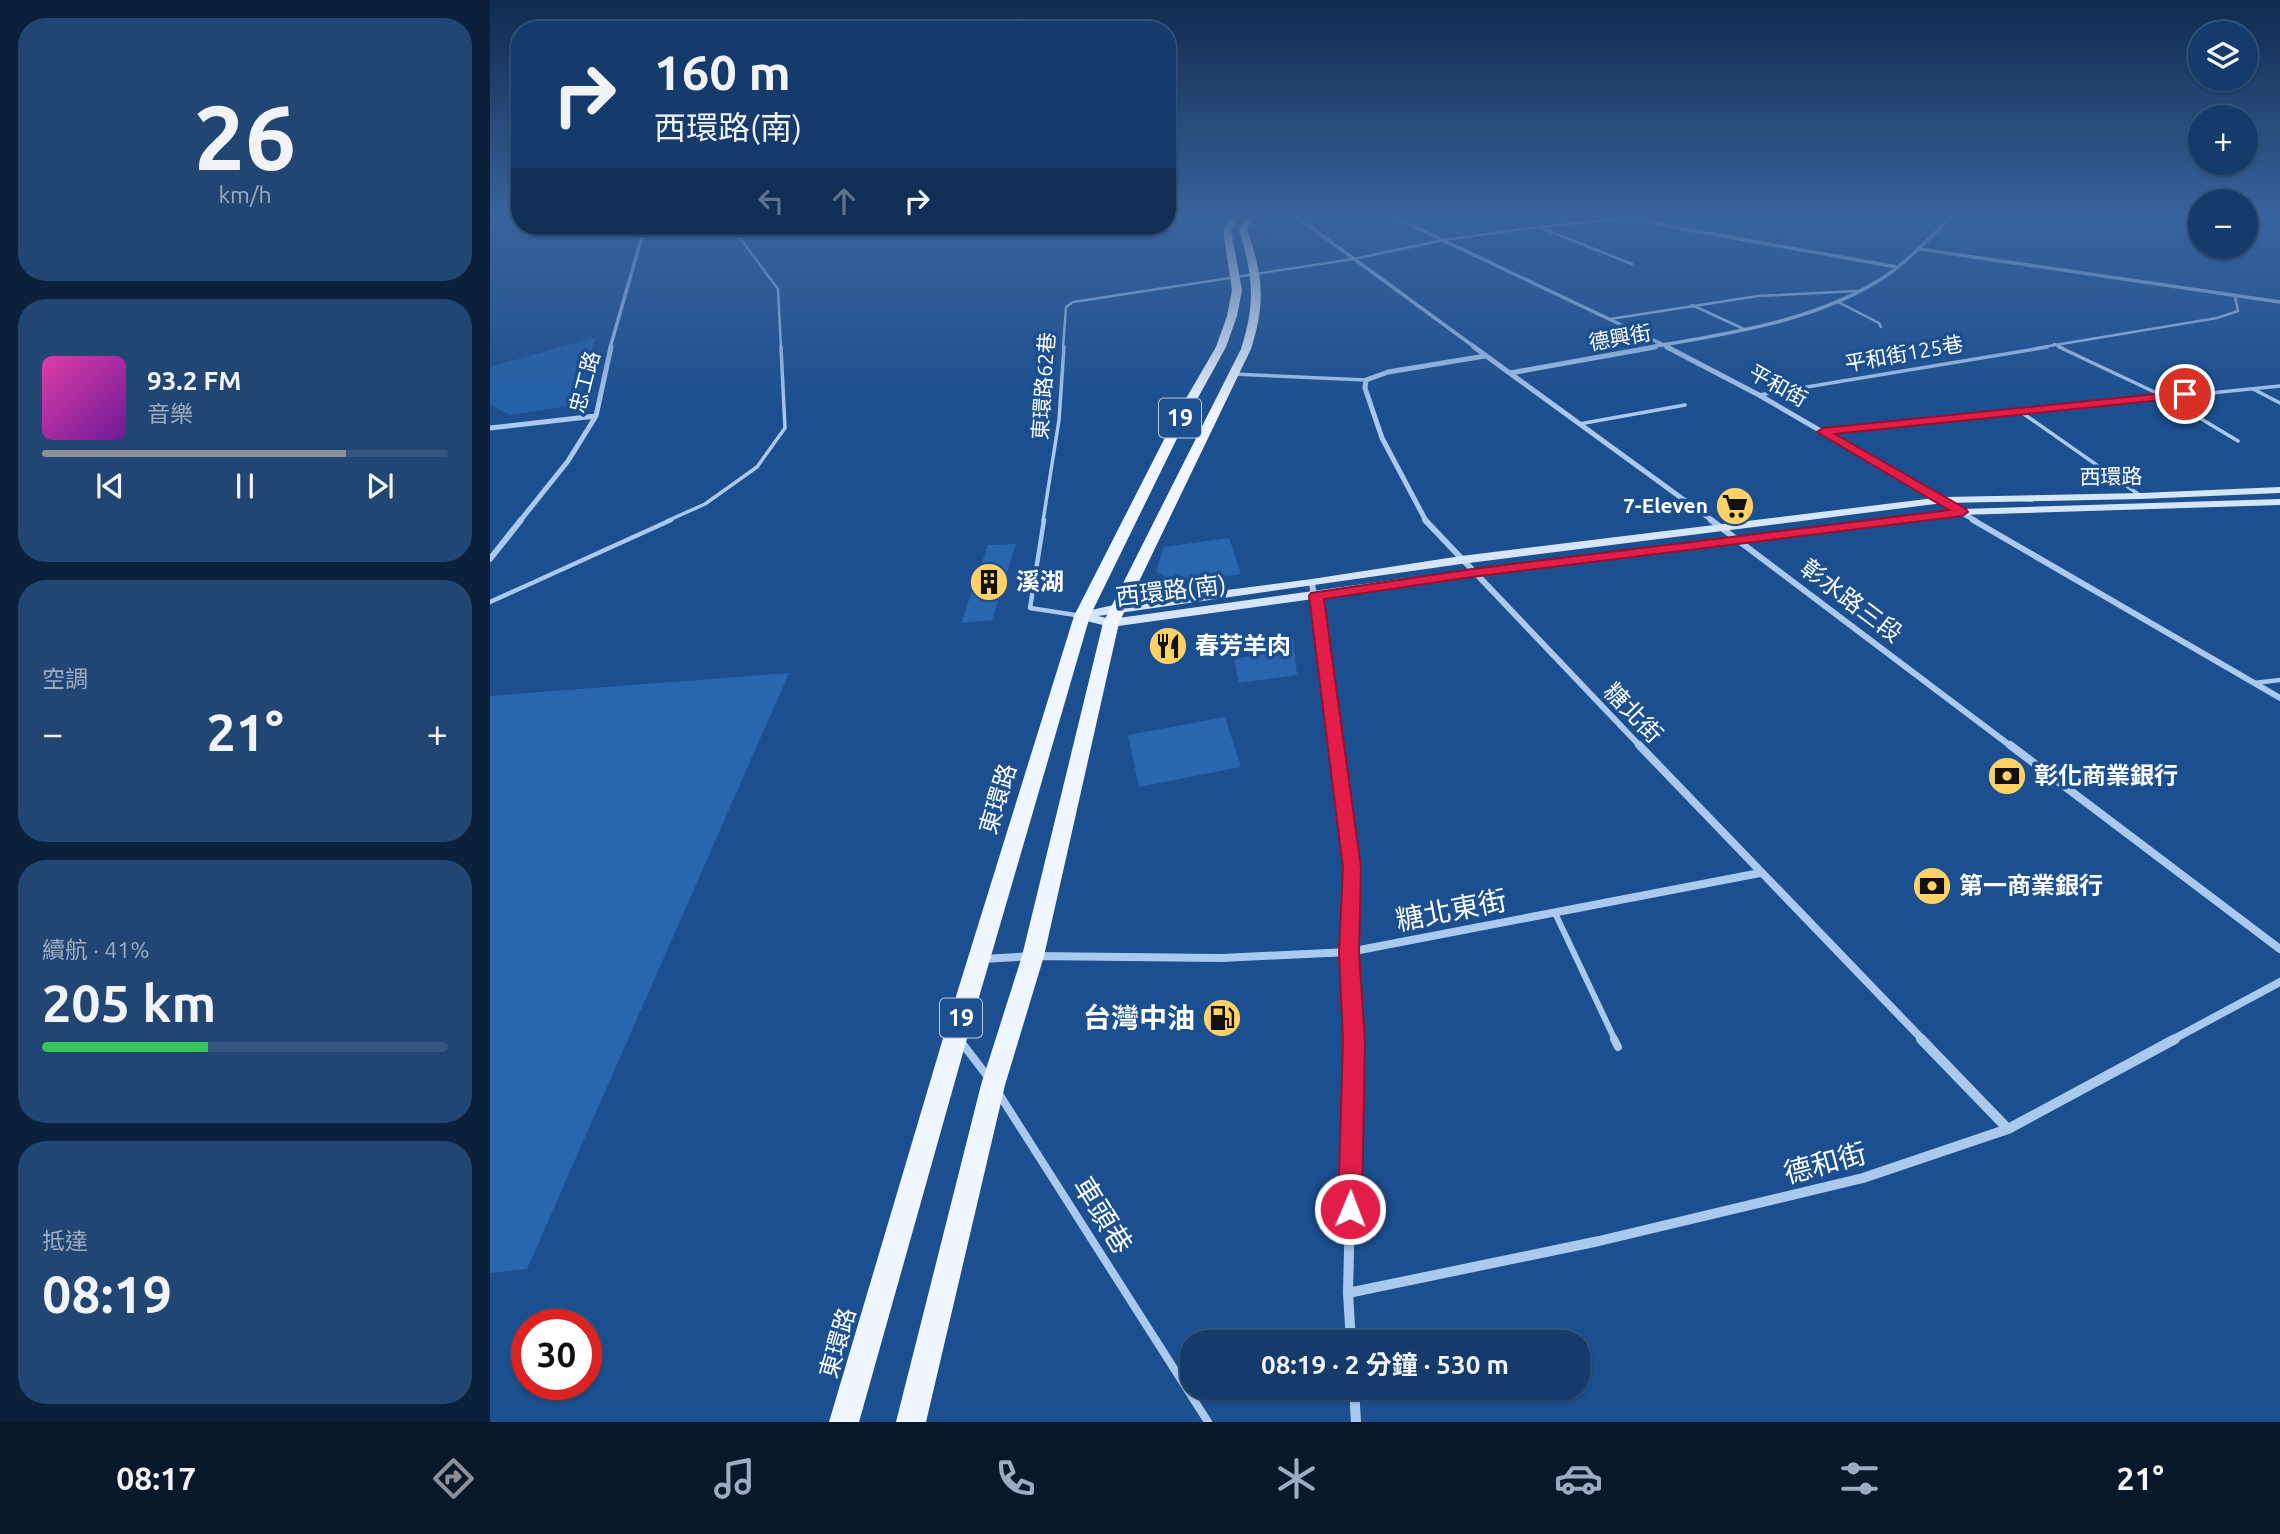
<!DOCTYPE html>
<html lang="zh-TW">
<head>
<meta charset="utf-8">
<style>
  body { margin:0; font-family:Ubuntu,"Noto Sans TC",sans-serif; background:#214673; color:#f1f3f6; height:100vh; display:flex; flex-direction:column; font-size:26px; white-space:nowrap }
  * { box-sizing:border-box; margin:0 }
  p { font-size:23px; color:#9dadc1 }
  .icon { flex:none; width:38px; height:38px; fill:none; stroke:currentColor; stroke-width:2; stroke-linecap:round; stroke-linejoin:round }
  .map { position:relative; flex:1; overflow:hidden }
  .sheet { display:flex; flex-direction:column; gap:18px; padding:18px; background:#0b203b; width:490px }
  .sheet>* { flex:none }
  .top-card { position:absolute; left:21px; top:21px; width:665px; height:214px; border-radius:28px; box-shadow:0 2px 5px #0004,0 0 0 2px #33557e; background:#143b6b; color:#f1f3f6; overflow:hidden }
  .buttons { position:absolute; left:1698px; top:21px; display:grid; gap:14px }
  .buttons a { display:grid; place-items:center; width:70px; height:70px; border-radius:50%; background:#143b6b; box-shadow:0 2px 5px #0004,0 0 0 2px #33557e; font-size:35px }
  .speed { position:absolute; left:21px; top:1309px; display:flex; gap:14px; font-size:35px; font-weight:700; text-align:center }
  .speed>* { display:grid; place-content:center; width:91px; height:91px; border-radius:50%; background:#143b6b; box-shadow:0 2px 5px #0004,0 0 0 2px #33557e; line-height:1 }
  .speed .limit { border:10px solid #d22; background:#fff; color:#111 }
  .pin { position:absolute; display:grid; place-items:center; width:60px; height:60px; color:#fff; margin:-30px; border:4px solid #fff; border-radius:50%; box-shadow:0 2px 7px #0007 }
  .me { position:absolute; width:77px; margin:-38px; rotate:1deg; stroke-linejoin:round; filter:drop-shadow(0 0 5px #0008) }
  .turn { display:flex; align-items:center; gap:24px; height:147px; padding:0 28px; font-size:32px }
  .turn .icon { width:91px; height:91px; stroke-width:2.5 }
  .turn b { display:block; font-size:49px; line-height:60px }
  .lanes { display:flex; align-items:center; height:66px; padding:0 28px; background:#0003; justify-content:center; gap:35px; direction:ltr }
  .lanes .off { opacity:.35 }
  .big { font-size:52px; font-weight:700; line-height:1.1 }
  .sheet .widget { flex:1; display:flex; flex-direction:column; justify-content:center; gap:10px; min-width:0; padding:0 24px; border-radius:28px; background:#214673 }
  .sheet .dial { align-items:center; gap:0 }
  .dial b { font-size:91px; line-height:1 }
  .song { display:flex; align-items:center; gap:21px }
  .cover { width:84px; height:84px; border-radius:10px; background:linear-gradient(135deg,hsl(320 70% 55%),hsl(280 70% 35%)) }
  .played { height:7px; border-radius:4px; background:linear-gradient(90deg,#8c9099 75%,#33557e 75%) }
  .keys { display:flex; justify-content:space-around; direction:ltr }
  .heat { display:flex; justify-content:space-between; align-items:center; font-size:38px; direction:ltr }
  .charge { height:10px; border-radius:5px; background:linear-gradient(90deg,#34c759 41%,#33557e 0) }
  .trip { position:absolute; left:690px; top:1330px; width:410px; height:70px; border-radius:28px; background:#143b6b; box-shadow:0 2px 5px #0004,0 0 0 2px #33557e; font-weight:700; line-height:70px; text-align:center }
  .tabs { display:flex; height:112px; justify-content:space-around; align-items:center; background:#08182b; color:#9dadc1 }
  .tabs .icon { width:49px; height:49px }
  .tabs .on { color:#8c9099 }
  .tabs b { font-size:32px; color:#f1f3f6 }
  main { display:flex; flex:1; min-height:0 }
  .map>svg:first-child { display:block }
  .green { fill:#2461a8 }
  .building { fill:#2a66ad }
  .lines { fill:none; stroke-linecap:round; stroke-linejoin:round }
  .service-far4 { stroke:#a9c9ee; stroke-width:2.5 }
  .service-far3 { stroke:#a9c9ee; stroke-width:3.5 }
  .service-far2 { stroke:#a9c9ee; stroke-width:4.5 }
  .service-far1 { stroke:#a9c9ee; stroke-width:6 }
  .service { stroke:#a9c9ee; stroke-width:8 }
  .minor-far4 { stroke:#a9c9ee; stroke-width:3.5 }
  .minor-far3 { stroke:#a9c9ee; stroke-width:5 }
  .minor-far2 { stroke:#a9c9ee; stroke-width:6 }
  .minor-far1 { stroke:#a9c9ee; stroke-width:8 }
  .minor { stroke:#a9c9ee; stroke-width:10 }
  .secondary { fill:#d6e6fa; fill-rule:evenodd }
  .primary { fill:#f0f6ff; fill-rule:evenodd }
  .route { fill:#e11d48; stroke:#92132f; stroke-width:2 }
  .labels { text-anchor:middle; stroke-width:7; stroke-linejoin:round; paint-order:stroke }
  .far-street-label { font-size:21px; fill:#fff; stroke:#1b4f8f }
  .far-poi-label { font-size:21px; font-weight:bold; fill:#fff; stroke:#1b4f8f; text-anchor:end }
  .shield { fill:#1b4f8f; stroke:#bbcadd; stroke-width:2 }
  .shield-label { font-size:23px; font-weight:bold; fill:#fff }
  .poi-label { font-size:24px; font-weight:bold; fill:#fff; stroke:#1b4f8f; text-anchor:start }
  .street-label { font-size:24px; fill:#fff; stroke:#1b4f8f }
  .near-street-label { font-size:28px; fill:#fff; stroke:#1b4f8f }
  .near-poi-label { font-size:28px; font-weight:bold; fill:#fff; stroke:#1b4f8f; text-anchor:end }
</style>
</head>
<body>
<main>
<section class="sheet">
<div class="widget dial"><b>26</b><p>km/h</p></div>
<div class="widget">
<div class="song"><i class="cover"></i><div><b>93.2 FM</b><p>音樂</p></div></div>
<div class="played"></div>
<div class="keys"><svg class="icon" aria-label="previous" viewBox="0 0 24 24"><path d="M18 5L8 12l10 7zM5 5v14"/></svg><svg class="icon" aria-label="pause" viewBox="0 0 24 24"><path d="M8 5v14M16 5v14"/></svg><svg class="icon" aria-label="next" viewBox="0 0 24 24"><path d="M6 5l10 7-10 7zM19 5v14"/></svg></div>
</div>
<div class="widget"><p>空調</p>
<div class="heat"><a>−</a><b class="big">21°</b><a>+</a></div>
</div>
<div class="widget"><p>續航 · 41%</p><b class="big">205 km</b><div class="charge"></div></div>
<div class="widget"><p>抵達</p><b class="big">08:19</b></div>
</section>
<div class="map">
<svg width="1790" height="1422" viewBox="0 0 1790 1422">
  <rect width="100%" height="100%" fill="#1b4f8f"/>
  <path class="green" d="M106,337L87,405L19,415L0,404V367Z"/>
  <path class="building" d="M739,538L751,574L685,583L666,571L674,547Z
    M526,544L502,620L471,623L498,545Z
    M803,638L807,675L749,683L744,659L763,656L760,643Z
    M299,673L37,1269L0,1273V696Z
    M735,717L751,767L649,787L638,735Z"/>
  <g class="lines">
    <path class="service-far4" d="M241,226L288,289L291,348
      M1051,228L1142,264
      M1348,302L1389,323L1391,327
      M1202,305L1256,330
      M1120,319L1268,296L1367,291
      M1564,344L1573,348
      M573,348L576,307L583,302L863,259L954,240L1048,227L1172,215
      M1547,348L1727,318L1748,311L1745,296"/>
    <path class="service-far3" d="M1569,347L1673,396L1748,441
      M743,374L876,380
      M1763,389L1790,403
      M1269,395L1557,347
      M1531,412L1651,496
      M1089,424L1195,405
      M1333,432L1790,386
      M177,521L215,504L267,467L295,428L291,347
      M553,521L569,420L574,347"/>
    <path class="service-far2" d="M554,520L540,608L592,616
      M0,602L181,520
      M1764,683L1790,680"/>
    <path class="service-far1" d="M1065,913L1125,1040"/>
    <path class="service" d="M1124,1039L1128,1047
      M472,1043L498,1077
      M509,1094L718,1422"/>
    <path class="minor-far4" d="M804,215L986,348
      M900,215L1180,348
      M1132,215L1183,227L1407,267
      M1429,249L1790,302
      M120,348L155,226
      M1155,348C1236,334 1332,321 1400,273C1423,256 1443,235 1463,215"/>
    <path class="minor-far3" d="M984,347L1223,521
      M1177,347L1269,395L1486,521
      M1020,373L1165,347
      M0,428L106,416
      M30,521L78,461L106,416L121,347
      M936,521L892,438L875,388L876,380L898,372L995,356"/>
    <path class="minor-far2" d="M935,520L1151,747
      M1221,520L1522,747
      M1483,520L1790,698
      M0,559L31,520
      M822,583L846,747"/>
    <path class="minor-far1" d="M846,745L862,868L859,952L864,1040
      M1149,745L1433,1040
      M1520,745L1790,949
      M492,959L543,956L731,958L859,952L1270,873
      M1682,1040L1790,982"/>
    <path class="minor" d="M1431,1039L1518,1129
      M858,1293L1109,1241L1373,1178L1518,1129L1685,1039
      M861,1342L858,1293L864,1039
      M864,1388L866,1422"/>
    <path class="secondary" d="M1790,487V493L1651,499L1453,503L971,564L608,616L621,619L982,569L1472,509L1790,499V505L1472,515L982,577L621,627L588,619L586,616L588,613L628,604L822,579L971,556L1453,497L1651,493Z"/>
    <path class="primary" d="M743,215H751L741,230L752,290L747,316L736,347L699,414L600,616L478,1035L369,1422H339L454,1035L584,616L687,414L726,347L737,316L742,290L733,230Z
      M758,215H766L757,229C773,275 776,302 761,349L629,623L554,956L515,1085L436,1422H406L491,1085L532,956L613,623L751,349C766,302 763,276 749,229Z"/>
  </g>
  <linearGradient id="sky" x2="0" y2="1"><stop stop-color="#0f2b4f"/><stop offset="0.52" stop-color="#39639b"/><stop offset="1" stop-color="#39639b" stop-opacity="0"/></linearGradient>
  <rect width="1790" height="414" fill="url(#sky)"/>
  <path class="route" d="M1695,391L1699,392V397L1345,434L1476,509L1478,512L1472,516L982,577L834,599L871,868L869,952L875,1041L872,1209L868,1217L860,1221L851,1217L848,1209L853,1041L849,952L853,868L819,596L821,593L982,569L1459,510L1327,432L1333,428Z"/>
  <defs>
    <g id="supermarket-disc" transform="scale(2.0125)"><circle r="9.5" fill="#ffd166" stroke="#1b4f8f"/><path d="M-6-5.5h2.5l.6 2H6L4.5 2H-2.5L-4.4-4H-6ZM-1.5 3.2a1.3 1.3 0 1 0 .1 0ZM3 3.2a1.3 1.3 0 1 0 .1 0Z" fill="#111"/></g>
    <g id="building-disc" transform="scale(2.0125)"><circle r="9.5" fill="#ffd166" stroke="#1b4f8f"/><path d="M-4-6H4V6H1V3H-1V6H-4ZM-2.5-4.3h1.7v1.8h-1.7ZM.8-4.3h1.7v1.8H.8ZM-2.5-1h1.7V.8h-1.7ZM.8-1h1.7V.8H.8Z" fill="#111"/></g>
    <g id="restaurant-disc" transform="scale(2.0125)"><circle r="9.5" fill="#ffd166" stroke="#1b4f8f"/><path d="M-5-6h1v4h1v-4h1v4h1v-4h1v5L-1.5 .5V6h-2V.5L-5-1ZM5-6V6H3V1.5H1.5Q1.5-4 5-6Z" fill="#111"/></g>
    <g id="bank-disc" transform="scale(2.0125)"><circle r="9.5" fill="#ffd166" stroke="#1b4f8f"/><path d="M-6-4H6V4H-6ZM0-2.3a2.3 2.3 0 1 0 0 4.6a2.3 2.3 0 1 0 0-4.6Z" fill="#111"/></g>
    <g id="fuel-disc" transform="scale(2.0125)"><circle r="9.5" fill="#ffd166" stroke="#1b4f8f"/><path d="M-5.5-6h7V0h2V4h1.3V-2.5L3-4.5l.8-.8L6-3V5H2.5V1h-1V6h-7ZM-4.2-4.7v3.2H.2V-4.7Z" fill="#111"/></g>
  </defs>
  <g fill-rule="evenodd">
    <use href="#supermarket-disc" x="1245" y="506"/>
    <use href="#building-disc" x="499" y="582"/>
    <use href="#restaurant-disc" x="678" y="646"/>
    <use href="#bank-disc" x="1517" y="776"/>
    <use href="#bank-disc" x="1442" y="886"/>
    <use href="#fuel-disc" x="732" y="1018"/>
  </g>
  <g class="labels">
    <g class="far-street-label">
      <text transform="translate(1130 338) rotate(-10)" y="7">德興街</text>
      <text transform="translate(1414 354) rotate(-10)" y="7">平和街125巷</text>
      <text transform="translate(95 382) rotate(-75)" y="7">忠工路</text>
      <text transform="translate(554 386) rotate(-86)" y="7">東環路62巷</text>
      <text transform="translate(1288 386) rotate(29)" y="7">平和街</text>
      <text transform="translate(1621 477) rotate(-1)" y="7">西環路</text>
    </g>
    <g class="far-poi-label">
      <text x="1218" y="513">7-Eleven</text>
    </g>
    <g class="shield">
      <rect x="669" y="398.5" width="42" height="39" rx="5"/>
      <rect x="450" y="998.5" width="42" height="39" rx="5"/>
    </g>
    <g class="shield-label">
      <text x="690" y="426">19</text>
      <text x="471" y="1026">19</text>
    </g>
    <g class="poi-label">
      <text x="526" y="590">溪湖</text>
      <text x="705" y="654">春芳羊肉</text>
      <text x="1544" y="784">彰化商業銀行</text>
      <text x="1469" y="894">第一商業銀行</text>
    </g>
    <g class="street-label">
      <text transform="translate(681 591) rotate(-7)" y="8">西環路(南)</text>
      <text transform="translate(1361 601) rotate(37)" y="8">彰水路三段</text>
      <text transform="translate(1143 713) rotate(46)" y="8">糖北街</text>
      <text transform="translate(508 799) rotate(-73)" y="8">東環路</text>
      <text transform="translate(348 1343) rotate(-74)" y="8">東環路</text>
    </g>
    <g class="near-street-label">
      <text transform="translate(961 910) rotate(-11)" y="10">糖北東街</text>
      <text transform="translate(1335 1163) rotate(-15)" y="10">德和街</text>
      <text transform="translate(613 1215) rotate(58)" y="10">車頭巷</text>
    </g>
    <g class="near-poi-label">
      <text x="705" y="1028">台灣中油</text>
    </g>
  </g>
</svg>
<div class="buttons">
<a><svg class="icon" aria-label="layers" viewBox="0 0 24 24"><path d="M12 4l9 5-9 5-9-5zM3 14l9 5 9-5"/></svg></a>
<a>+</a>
<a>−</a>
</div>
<div class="speed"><div class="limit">30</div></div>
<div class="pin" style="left:1695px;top:394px;background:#d93025"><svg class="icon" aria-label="arrive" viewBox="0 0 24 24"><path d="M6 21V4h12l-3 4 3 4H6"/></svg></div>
<svg class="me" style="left:860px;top:1209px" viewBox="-20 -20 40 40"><circle r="17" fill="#e11d48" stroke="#fff" stroke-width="3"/><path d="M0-11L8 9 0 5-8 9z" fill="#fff"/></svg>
<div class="trip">08:19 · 2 分鐘 · 530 m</div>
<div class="top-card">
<div class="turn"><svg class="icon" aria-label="right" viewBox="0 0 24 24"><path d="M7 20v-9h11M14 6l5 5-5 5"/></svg><div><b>160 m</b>西環路(南)</div></div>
<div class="lanes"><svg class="icon off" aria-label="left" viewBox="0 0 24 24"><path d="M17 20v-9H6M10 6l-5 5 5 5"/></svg><svg class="icon off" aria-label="ahead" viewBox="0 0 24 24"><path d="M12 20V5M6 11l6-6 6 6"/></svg><svg class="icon" aria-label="right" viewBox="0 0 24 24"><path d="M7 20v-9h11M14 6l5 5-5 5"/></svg></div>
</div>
</div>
</main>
<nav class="tabs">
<b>08:17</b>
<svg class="icon on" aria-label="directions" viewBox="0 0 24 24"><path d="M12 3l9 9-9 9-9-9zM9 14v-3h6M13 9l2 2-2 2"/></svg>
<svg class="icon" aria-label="music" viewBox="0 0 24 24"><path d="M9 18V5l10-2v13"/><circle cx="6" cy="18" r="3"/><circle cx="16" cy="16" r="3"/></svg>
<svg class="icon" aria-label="phone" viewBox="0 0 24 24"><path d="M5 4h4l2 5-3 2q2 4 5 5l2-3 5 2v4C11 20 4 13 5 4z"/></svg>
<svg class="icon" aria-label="climate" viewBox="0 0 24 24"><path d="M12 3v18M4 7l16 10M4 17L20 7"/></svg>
<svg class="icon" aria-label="car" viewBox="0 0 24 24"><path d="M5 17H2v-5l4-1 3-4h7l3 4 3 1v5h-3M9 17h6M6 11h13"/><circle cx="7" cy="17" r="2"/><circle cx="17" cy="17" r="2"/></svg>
<svg class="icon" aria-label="filters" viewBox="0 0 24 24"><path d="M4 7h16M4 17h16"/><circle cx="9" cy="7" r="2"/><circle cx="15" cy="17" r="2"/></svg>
<b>21°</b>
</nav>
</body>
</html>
